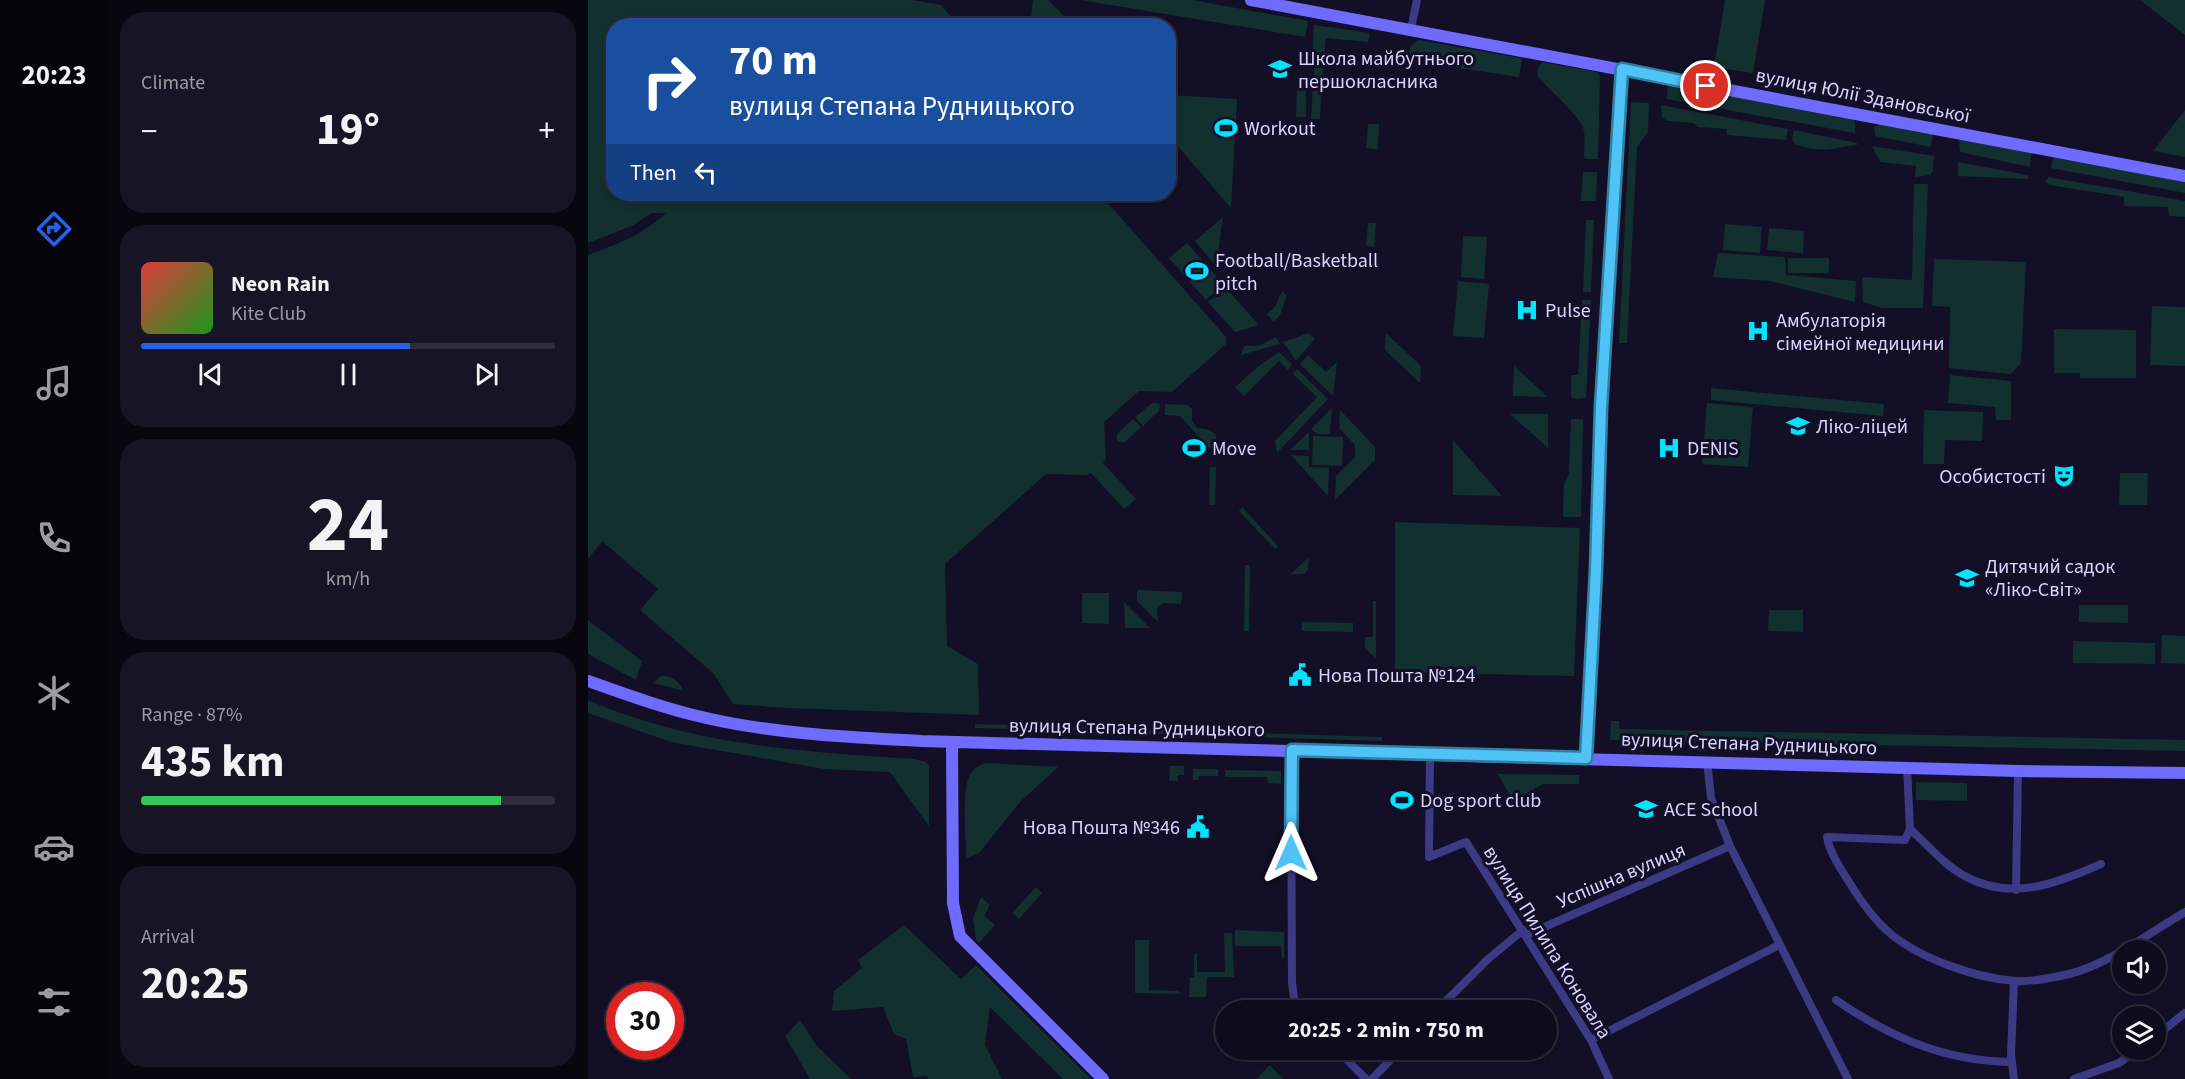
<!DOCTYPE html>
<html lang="en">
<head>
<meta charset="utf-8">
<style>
  body { margin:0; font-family:"Source Sans 3",sans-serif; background:#171425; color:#f1f3f6; height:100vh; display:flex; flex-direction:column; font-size:22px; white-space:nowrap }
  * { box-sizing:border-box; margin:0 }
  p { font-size:20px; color:#9b9ba3 }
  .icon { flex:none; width:33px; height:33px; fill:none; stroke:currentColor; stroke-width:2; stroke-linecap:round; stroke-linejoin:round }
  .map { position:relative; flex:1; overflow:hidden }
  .drawer { display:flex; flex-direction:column; gap:12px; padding:12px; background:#08060f; width:480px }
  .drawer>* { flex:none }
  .guide { position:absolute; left:18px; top:18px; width:570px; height:183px; border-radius:24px; box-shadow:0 3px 9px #0003,0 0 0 2px #2e2b3b; background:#1a4fa0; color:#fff; overflow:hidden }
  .fabs { position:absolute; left:1524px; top:940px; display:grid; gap:12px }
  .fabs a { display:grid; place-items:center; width:54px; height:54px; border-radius:50%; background:#0e0b1c; box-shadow:0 3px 9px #0003,0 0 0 2px #2e2b3b; font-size:30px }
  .speed { position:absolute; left:18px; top:982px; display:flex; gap:12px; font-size:30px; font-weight:700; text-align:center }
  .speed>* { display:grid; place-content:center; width:78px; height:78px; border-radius:50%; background:#0e0b1c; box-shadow:0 3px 9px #0003,0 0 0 2px #2e2b3b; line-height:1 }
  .speed .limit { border:9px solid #d22; background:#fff; color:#111 }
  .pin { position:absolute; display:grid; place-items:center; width:51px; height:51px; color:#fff; margin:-26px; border:3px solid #fff; border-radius:50%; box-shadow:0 2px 6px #0007 }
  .me { position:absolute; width:66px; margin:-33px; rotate:0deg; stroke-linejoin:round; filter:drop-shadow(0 0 4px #0008) }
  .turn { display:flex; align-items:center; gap:21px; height:126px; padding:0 24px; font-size:27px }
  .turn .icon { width:78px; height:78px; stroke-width:2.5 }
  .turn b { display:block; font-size:42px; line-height:51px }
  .then { display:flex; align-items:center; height:57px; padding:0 24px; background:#0003; gap:12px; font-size:22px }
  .big { font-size:45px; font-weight:700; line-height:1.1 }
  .drawer .tile { flex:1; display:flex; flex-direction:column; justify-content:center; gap:9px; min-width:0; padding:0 21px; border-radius:24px; background:#171425 }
  .drawer .dial { align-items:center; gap:0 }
  .dial b { font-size:78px; line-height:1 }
  .song { display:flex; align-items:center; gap:18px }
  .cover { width:72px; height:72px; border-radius:9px; background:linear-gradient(135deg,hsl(0 70% 55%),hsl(120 70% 35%)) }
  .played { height:6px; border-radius:3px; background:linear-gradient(90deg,#2563eb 65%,#2e2b3b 65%) }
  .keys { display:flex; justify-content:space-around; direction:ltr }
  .heat { display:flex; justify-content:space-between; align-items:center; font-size:33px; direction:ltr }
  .charge { height:9px; border-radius:4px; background:linear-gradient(90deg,#34c759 87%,#2e2b3b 0) }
  .trip { position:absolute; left:627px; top:1000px; width:342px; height:60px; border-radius:30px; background:#0e0b1c; box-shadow:0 3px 9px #0003,0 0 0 2px #2e2b3b; font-weight:700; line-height:60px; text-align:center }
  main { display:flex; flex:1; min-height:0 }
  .menu { display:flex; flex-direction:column; width:108px; justify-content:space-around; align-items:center; background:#06040b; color:#9b9ba3 }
  .menu .icon { width:42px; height:42px }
  .menu .selected { color:#2563eb }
  .menu b { font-size:27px; color:#f1f3f6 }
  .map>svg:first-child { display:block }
  .green { fill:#12302f }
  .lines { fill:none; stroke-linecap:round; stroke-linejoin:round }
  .street { stroke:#3d3a85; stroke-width:8 }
  .secondary { stroke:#6f6bff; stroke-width:12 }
  .route-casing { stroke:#337fa1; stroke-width:15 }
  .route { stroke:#4fc3f7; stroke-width:10 }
  .labels { text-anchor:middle; stroke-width:6; stroke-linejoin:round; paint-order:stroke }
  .poi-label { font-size:20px; fill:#d9d4ff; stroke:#130f26; text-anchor:start }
  .street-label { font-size:20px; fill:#d9d4ff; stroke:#130f26 }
</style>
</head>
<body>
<main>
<nav class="menu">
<b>20:23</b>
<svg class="icon selected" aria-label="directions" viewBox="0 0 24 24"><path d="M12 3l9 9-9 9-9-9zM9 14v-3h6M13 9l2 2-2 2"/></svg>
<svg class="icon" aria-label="music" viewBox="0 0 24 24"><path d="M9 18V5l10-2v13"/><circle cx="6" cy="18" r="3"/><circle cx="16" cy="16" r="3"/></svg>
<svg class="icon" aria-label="phone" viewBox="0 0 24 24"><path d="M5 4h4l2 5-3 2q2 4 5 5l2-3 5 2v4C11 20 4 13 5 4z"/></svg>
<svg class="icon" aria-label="climate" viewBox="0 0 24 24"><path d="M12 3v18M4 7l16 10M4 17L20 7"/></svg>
<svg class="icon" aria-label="car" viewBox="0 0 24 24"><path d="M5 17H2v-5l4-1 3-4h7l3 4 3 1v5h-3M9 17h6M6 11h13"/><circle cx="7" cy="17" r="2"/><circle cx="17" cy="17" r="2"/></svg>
<svg class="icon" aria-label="filters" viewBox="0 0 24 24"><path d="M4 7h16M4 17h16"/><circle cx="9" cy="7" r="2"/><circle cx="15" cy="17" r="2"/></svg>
</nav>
<section class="drawer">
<div class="tile"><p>Climate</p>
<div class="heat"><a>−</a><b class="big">19°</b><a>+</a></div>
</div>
<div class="tile">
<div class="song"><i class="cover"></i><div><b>Neon Rain</b><p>Kite Club</p></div></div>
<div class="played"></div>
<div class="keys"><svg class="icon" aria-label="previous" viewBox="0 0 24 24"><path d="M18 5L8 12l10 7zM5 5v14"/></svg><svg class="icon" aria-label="pause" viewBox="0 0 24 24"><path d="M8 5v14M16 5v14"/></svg><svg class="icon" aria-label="next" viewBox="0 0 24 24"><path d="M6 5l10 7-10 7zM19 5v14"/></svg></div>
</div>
<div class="tile dial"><b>24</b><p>km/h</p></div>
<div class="tile"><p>Range · 87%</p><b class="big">435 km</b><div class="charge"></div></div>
<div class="tile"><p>Arrival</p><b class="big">20:25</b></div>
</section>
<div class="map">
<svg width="1597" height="1079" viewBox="0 0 1597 1079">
  <rect width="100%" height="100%" fill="#130f26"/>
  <path class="green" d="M0,0H324L353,5L370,25L26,26V194H512L638,337V344L584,392L551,391L516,422L518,459L515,463L548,499L536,509L503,473L500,475L458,474L357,564L359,646L390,664L391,715L199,708L145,704L126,674L52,610L70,589L14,541L0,559V255C32,243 52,236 78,213H63L46,225L0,243Z
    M445,0H460L485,25H477L474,23L472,25H442Z
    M493,0H604L720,21L717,37Z
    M1137,0H1177L1165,73L1126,67Z
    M1552,0H1597V35Z
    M726,25L782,33L780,42L738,38L736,58L724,56Z
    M831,40L932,58L934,61L931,77L824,61L822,59C820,49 822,45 831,40Z
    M954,62L1009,72L1012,76L1010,159H998L996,157C996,148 998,136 995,128C990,113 950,80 949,75C949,70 952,65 954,62Z
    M726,67H735L732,119H723Z
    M709,79H712L718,86V117H708Z
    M1080,82L1260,115L1267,122V133L1079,99Z
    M581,95L649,99L643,208L581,136Z
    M1043,102L1061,103L1060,132L1049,147L1039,343H1031Z
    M1073,105L1200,129L1198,140L1139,135V129L1110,127L1106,123L1079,121L1074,117Z
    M1597,110V157L1565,151Z
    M780,124H791L790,149L778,148Z
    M1294,124L1345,133L1343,147L1287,136L1286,127Z
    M1206,130L1269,143V145C1261,145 1256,147 1249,148C1236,152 1220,148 1208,145L1204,139Z
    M1374,138L1443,153L1442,167L1372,152L1371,141Z
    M1284,146L1346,156L1345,171L1342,175L1327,177L1328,166L1292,162Z
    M1465,157L1597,181V193L1463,168Z
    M1370,162L1440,175V179L1370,176Z
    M995,172H1009L1008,201H993Z
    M1460,177L1597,201V217L1581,216L1580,207L1536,206V197L1462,185L1458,182Z
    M1326,184H1340L1335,308H1294L1275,302L1274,277L1324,280Z
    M635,217L628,266L607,241Z
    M998,220H1006L1003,292H995Z
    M780,223H788L786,247L778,246Z
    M1137,224L1174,227L1172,253L1135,250Z
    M1181,228L1216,231L1215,253L1179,250Z
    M875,236L899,237L896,279L873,277Z
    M599,243L636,285L618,300L581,258Z
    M1130,253L1197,257L1198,275L1268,281L1267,302L1182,281L1125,277Z
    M1200,258H1241V273H1200Z
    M1346,259L1438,262L1433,363L1423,374L1361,368L1362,307L1344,306Z
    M870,281L901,284L896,338L865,336Z
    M637,287L671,325L647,332L620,302Z
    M694,291L699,295L692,315L686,322L679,314L687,307Z
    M994,300H1003L998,398L989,399L983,397V375H990Z
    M1564,306L1597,307V366L1562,365Z
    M1466,329L1548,330V378H1492V373H1466Z
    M721,333L727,339L708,361L695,342Z
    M798,333L833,366L832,383L797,350Z
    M688,337L692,344L653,355L656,346H670Z
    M691,352L704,364L700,370L691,361L656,396L647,387L672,365Z
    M720,355L738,372L749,362L745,396L712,364Z
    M926,366L960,397L925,396Z
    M709,369L740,399L689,453L687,441L729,397L705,374Z
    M1362,375L1423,381V420H1408L1407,407L1360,403Z
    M1123,388L1296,404L1295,416L1123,400Z
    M564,403L572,404L571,411L555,426L547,417Z
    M1119,403L1165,407L1160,467L1114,464Z
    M577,404L599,405L604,409V421L609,428L622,430L628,435V448H621L592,416L577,415Z
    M744,408L742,433L741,434H729L723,429Z
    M752,410L787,447V460L747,500L748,476L767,457V445L751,428Z
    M1336,410L1395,412L1394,441L1357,440L1356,464H1335Z
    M922,414H960V448Z
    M545,419L553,427L537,442H529V434Z
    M983,419H995L993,517H975L976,484L981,473Z
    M721,432V450H702Z
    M725,436L755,437L754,466L724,465Z
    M865,440L914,496L865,495Z
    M703,455L721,456V467L741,468L740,496Z
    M622,467H628L627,505H621Z
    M1532,473H1560L1559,505H1531Z
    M654,507L690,546L687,549L651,511Z
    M807,522L992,528L986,676L807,672Z
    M721,557L720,570L716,574H703Z
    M657,565H662L661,631H656Z
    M549,590L594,592L593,604L575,603L569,609L570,622L549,601Z
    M494,593H521V624L494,623Z
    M785,601H788V659L777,648V637H785Z
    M536,602L562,628H537Z
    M1491,605H1540V623L1491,622Z
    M1181,610H1215V632L1180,631Z
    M0,620L54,661L48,680L0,654Z
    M714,622L765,623V632L714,631Z
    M1574,635L1597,636V664L1573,663Z
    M1485,641L1567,643V664L1485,663Z
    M73,676C85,675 91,682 96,691L65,683Z
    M0,700C103,745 215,752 326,759L338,762L341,766V826L302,772L236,769L83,742L0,713Z
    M1023,721H1031V729L1597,740V751L1022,740Z
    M387,724L582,730V734L387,728Z
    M599,731L794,737V741L599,735Z
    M399,763L470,767L432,802L391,853L378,859C378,840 374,793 381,777C384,769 391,765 399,763Z
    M582,766H596V775H590V781H581Z
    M605,769H630V776H611L610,780H605Z
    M637,770L693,771V784L680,783L679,777H637Z
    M910,774L991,775V784H955L925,801Z
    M1328,782L1379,783V801L1328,800Z
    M448,887L454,893L431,919L424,913Z
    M393,897L402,905L396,916L407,925L391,943L388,940L385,919Z
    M316,925L373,979L388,965L503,1079H475L402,1007L397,1045L414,1079H340L339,1076L325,1077L318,1039L306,1034L295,1007L244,1011L246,991L274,968L270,960Z
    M647,930L696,932V958L694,960L693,946H647Z
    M636,933H644L646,977H619L618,997H601L602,977H606V954H609V972H637Z
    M547,940H561V990L590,991L593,994L547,993Z
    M212,1020L228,1045L263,1079H222L197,1036Z
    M682,1065L695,1079H668Z"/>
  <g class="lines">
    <path class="street" d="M823,29L829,0
      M703,750L704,983L707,1004L710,1011
      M842,754L841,857L878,842L1003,1040L1021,1079
      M998,758C1007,528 1019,299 1034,69
      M1119,761L1123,798L1142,846L1260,1079
      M1319,767L1322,829C1339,844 1355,864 1375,875C1422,902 1468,884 1513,864
      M1322,829L1317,840L1239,837C1242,854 1252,867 1261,882C1272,900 1287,921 1304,935C1334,959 1388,978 1427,981C1444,982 1464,978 1481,974C1519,965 1563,932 1597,912
      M1428,890L1430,771
      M938,935L1142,846
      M1248,1000C1302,1037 1356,1061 1423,1062
      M848,1011L899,960L935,930
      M1568,1036L1597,1013
      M1003,1040L1191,945
      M749,1050L778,1079
      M784,1079L812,1050
      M1426,1079L1423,1054L1426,981
      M1486,1079L1531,1063L1549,1050"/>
    <path class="secondary" d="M663,0L1597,176
      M0,681C39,695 78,709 118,718C188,734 262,737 333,741L1430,771L1597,773
      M364,742L365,903L372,936L515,1079"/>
  </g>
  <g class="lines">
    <g class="route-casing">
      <path id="route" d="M703,853L704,750L998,758L1008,570L1013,407L1034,69L1118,86"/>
    </g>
    <use href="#route" class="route"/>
  </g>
  <defs>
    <g id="school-bare" transform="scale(1.8)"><path d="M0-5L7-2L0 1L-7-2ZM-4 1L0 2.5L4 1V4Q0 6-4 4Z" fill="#00e5ff" stroke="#130f26" stroke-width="2.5" paint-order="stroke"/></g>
    <g id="stadium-bare" transform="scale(1.8)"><path d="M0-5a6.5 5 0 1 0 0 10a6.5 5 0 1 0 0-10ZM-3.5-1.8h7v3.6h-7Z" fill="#00e5ff" stroke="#130f26" stroke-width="2.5" paint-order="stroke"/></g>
    <g id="hospital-bare" transform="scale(1.8)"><path d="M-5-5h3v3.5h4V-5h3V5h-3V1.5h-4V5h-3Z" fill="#00e5ff" stroke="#130f26" stroke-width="2.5" paint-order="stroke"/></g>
    <g id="theatre-bare" transform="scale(1.8)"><path d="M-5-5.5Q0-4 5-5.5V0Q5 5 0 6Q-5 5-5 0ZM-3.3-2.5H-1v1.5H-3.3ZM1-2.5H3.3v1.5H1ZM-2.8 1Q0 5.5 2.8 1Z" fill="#00e5ff" stroke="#130f26" stroke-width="2.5" paint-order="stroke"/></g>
    <g id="civic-bare" transform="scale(1.8)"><path d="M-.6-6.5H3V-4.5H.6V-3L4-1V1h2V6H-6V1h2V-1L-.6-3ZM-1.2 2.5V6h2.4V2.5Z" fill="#00e5ff" stroke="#130f26" stroke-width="2.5" paint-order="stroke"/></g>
  </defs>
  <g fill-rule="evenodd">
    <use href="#school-bare" x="692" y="69"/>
    <use href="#stadium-bare" x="638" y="128"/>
    <use href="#stadium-bare" x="609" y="271"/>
    <use href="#hospital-bare" x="939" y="310"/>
    <use href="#hospital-bare" x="1170" y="331"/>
    <use href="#school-bare" x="1210" y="426"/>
    <use href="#stadium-bare" x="606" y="448"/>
    <use href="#hospital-bare" x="1081" y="448"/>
    <use href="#theatre-bare" x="1476" y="476"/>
    <use href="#school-bare" x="1379" y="578"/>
    <use href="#civic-bare" x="712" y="675"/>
    <use href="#stadium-bare" x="814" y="800"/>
    <use href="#school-bare" x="1058" y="809"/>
    <use href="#civic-bare" x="610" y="827"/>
  </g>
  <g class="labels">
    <g class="poi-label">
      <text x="710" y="65">Школа майбутнього<tspan x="710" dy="23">першокласника</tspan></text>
      <text x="656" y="135">Workout</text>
      <text x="627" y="267">Football/Basketball<tspan x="627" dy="23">pitch</tspan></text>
      <text x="957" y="317">Pulse</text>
      <text x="1188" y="327">Амбулаторія<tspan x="1188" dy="23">сімейної медицини</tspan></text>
      <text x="1228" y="433">Ліко-ліцей</text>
      <text x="624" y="455">Move</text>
      <text x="1099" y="455">DENIS</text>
      <text x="1458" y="483" text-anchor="end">Особистості</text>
      <text x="1397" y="573">Дитячий садок<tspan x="1397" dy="23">«Ліко-Світ»</tspan></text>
      <text x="730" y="682">Нова Пошта №124</text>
      <text x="832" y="807">Dog sport club</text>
      <text x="1076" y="816">ACE School</text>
      <text x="592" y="834" text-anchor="end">Нова Пошта №346</text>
    </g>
    <g class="street-label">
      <text transform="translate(1275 95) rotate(11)" y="7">вулиця Юлії Здановської</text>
      <text transform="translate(549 727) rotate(1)" y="7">вулиця Степана Рудницького</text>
      <text transform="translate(1161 743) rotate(2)" y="7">вулиця Степана Рудницького</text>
      <text transform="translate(1033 875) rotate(-23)" y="7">Успішна вулиця</text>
      <text transform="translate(960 942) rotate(58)" y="7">вулиця Пилипа Коновала</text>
    </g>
  </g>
</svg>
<div class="fabs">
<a><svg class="icon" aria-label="sound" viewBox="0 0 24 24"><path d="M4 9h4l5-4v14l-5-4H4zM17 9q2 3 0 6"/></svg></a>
<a><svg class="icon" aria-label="layers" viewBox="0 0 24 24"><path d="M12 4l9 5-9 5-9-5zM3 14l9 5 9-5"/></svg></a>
</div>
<div class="speed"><div class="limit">30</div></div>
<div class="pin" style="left:1118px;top:86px;background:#d93025"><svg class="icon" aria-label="arrive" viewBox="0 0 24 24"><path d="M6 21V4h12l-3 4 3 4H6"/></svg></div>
<svg class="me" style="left:703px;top:853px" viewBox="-20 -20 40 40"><path d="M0-17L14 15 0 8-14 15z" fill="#4fc3f7" stroke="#fff" stroke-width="4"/></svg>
<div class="trip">20:25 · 2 min · 750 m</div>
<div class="guide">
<div class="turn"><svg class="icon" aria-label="right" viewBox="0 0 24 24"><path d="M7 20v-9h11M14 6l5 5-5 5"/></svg><div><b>70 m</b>вулиця Степана Рудницького</div></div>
<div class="then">Then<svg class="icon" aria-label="left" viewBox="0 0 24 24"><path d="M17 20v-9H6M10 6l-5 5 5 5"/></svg></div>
</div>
</div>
</main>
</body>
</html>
